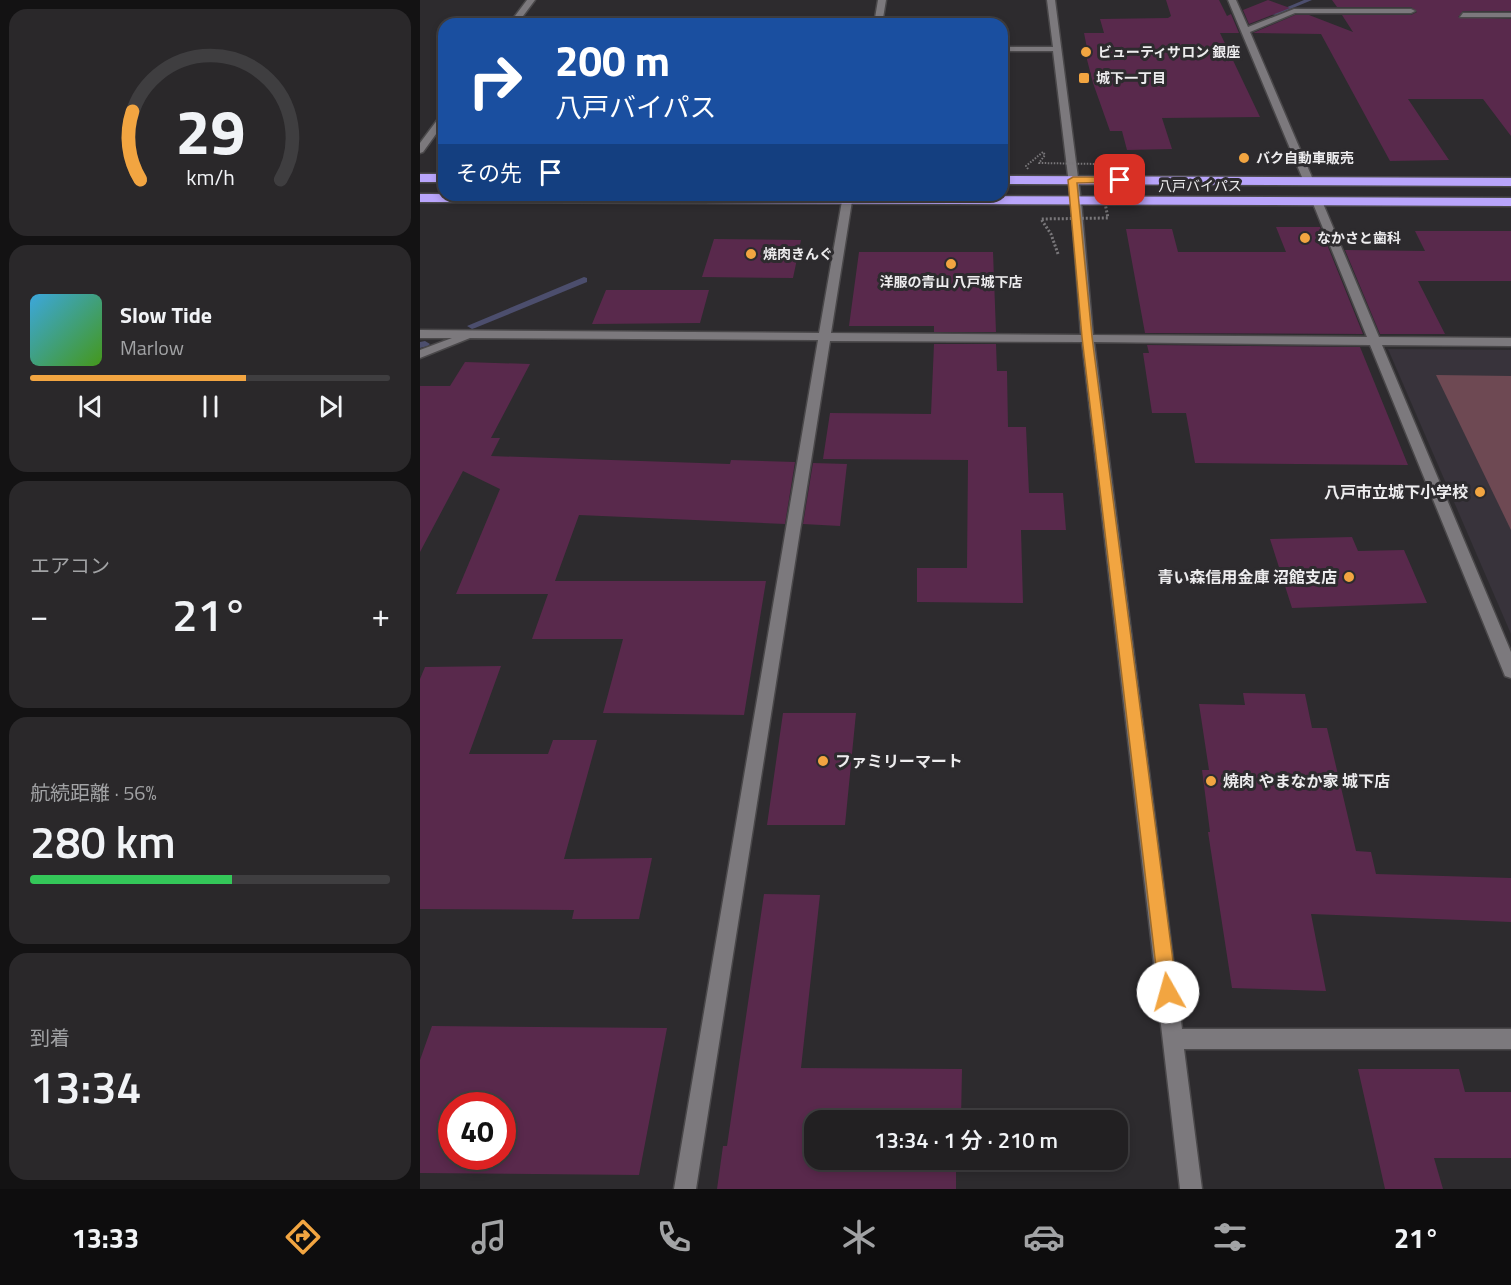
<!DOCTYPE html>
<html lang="ja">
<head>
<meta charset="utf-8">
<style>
  body { margin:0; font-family:"Titillium Web","Noto Sans JP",sans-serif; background:#2a282a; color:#f1f3f6; height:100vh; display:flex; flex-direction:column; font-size:22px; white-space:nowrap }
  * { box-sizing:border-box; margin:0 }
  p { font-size:20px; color:#a2a3a5 }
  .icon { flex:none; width:33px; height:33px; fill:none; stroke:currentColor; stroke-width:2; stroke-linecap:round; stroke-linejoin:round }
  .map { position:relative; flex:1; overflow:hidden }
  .side { display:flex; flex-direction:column; gap:9px; padding:9px; background:#131213; width:420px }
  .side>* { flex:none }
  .guide { position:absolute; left:18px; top:18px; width:570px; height:183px; border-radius:18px; box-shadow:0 3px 9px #0003,0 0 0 2px #3f3e40; background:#1a4fa0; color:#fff; overflow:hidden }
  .speed { position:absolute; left:18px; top:1092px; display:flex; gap:12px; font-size:30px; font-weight:700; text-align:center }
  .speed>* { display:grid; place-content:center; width:78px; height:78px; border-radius:50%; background:#222022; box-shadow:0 3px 9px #0003,0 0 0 2px #3f3e40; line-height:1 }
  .speed .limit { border:9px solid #d22; background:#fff; color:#111 }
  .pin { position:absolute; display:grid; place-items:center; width:51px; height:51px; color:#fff; margin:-26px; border-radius:12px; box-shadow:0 3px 9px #0006 }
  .me { position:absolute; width:66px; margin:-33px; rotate:353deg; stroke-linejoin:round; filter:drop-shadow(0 0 4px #0008) }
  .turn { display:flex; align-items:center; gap:21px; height:126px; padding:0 18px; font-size:27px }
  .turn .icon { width:78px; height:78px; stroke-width:2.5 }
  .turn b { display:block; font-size:42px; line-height:51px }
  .then { display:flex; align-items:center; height:57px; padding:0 18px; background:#0003; gap:12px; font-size:22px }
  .big { font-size:45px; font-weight:600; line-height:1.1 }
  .side .widget { flex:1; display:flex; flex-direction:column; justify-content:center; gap:9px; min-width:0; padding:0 21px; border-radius:18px; background:#2a282a }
  .side .dial { align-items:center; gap:0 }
  .dial svg { height:156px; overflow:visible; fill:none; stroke:#3f3e40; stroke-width:7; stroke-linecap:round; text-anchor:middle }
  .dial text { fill:#f1f3f6; stroke:none }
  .song { display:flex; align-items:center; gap:18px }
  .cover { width:72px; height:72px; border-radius:9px; background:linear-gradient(135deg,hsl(200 70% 55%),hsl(100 70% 35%)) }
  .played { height:6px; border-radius:3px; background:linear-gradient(90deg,#f2a541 60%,#3f3e40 60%) }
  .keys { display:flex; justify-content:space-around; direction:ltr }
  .heat { display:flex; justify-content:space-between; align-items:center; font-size:33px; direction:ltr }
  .charge { height:9px; border-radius:4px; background:linear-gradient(90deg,#34c759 56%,#3f3e40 0) }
  .trip { position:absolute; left:384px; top:1110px; width:324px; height:60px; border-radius:18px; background:#222022; box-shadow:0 3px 9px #0003,0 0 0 2px #3f3e40; font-weight:600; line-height:60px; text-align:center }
  .tabs { display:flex; height:96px; justify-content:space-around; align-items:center; background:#0e0d0e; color:#a2a3a5 }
  .tabs .icon { width:42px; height:42px }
  .tabs .on { color:#f2a541 }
  .tabs b { font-size:27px; color:#f1f3f6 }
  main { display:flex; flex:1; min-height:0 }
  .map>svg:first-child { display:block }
  .built { fill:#38333b }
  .green { fill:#6e4953 }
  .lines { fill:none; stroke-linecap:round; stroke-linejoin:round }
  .stream { fill:#4c4e6d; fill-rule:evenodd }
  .building { fill:#59294c; fill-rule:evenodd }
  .minor-casing { stroke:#4a484a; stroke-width:3 }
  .highway-casing { stroke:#4a484a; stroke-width:3 }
  .minor { fill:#7c797d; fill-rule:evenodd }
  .highway { fill:#b9a5fb; fill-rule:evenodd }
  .path-bridge-far1 { stroke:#79777a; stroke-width:2; stroke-dasharray:1.5 1.5; stroke-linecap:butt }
  .path-bridge { stroke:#79777a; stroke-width:3; stroke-dasharray:2 2; stroke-linecap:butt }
  .route { fill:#f2a541; stroke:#9d6b2a; stroke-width:1.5 }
  .poi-dot { fill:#f2a541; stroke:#2d2b2e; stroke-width:2 }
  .labels { text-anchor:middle; stroke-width:6; stroke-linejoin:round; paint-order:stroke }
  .far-poi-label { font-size:14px; font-weight:bold; fill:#edecee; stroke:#2d2b2e; text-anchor:start }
  .far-street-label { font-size:14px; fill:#edecee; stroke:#2d2b2e }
  .poi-label { font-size:16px; font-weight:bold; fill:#edecee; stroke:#2d2b2e; text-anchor:end }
</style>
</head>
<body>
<main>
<section class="side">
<div class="widget dial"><svg viewBox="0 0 100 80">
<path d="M14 69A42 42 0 1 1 86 69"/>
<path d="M14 69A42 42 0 0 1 10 34" stroke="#f2a541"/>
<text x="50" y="56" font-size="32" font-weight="700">29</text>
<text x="50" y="72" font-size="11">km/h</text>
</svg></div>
<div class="widget">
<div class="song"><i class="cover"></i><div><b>Slow Tide</b><p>Marlow</p></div></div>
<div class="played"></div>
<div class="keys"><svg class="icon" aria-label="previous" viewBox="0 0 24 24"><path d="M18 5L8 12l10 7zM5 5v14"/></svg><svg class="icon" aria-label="pause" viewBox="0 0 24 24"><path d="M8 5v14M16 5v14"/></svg><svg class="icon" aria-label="next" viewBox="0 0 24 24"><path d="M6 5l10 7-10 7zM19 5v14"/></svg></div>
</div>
<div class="widget"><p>エアコン</p>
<div class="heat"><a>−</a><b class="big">21°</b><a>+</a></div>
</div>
<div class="widget"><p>航続距離 · 56%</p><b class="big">280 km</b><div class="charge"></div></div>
<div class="widget"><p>到着</p><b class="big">13:34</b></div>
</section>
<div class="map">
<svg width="1091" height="1189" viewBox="0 0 1091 1189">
  <rect width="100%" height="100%" fill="#2d2b2e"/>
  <path class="built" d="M968,349L1091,350V634Z"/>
  <path class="green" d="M1016,375L1091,376V530Z"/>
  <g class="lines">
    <path class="stream" d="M884,0H892L856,15L851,14Z
      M164,277L167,278V282L55,328L52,329L47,326Z
      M5,341L10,344L8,346L0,348V342Z"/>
  </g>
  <path class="building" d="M746,0H799L807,16L811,14L819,33H800L840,117L742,118L752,149L707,150L702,131H690L673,83L664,48H667L664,33H684L680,19L748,18L751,16Z
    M848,0L870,8L829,24L823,10Z
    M912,0H1091V11H1043L1038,17L1091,19V136L1063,99H988L1029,160L970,161L901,34L833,33L875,15H889L933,32L922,15H991L997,12L991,7H917Z
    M856,227H900L943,334L725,333L706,229H752L758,252H866Z
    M995,231H1091V281H998L1025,334H960L925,250L1005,251Z
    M294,239L381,240L373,278L282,277Z
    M439,252H573L576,332H514V326H429Z
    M186,290H289L280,323L172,324Z
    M514,344H576L577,371H587L588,427H606L609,493H643L646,530H601L603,603L497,602V568H547L548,460L403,459L410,413L511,414Z
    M727,345L940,347L988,465L775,463L766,413H732L723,353H729Z
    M45,362L110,364L71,438H80L71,456L310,464L311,460L375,462L365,524L159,515L135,581H346L324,715L183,713L203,639H112L128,594H36L80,489L43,471L0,552V386H30Z
    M393,463L427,464L420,526L383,524Z
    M932,537L938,551L984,550L1007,603L872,608L850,539Z
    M81,666L49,754H128L133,740H177L144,859L232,858L219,919H152L154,910L0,909V679L5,667Z
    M823,693L885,694L892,728H907L936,851L951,852L956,874L1091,878V922L891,914L906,991L812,988L788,832H790L782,770H789L779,704L825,705Z
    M363,713H436L425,825H347Z
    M344,894L400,895L381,1068L542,1069L541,1120H394V1160H536V1189H297L303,1146H307Z
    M12,1026L247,1028L219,1175L0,1173V1060ZM32,1106H82V1156H32Z
    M938,1069H1039L1045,1092H1091V1158H1014L1023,1189H965Z"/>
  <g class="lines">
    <g class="minor-casing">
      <path id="minor" d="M107,0H115L97,24H89Z
        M458,0H466L462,24H454Z
        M627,0H635L661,201L673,335L947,337L892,201L897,198L902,201L959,337L1091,338V346L962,345L1091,652V678L1085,676L1083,671L950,345L674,342L762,1029H1091V1049H764L782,1189H760L662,342L410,341L276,1189H254L398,340L50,338L0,358V350L32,338H0V330L399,333L422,201L427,198L432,201L411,333L661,335L651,201L633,51H582V47H633Z
        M808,0H816L828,27L874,9H991L995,11L991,13H875L830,32L894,182L892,184L884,182Z
        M1043,13H1091V17H1040Z
        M24,114V123L3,152L0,153V143L21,115Z"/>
    </g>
    <g class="highway-casing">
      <path id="highway" d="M0,174H24V182H0Z
        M582,176L1091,178V186L582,184Z
        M0,194L1091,198V206L0,202Z"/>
    </g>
    <use href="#minor" class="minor"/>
    <use href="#highway" class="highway"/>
    <path class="path-bridge-far1" d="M608,169L606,166L623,152L625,155L619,163L678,164L683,189"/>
    <path class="path-bridge" d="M638,254L631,234L621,219L688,218L682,188"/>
  </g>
  <path class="route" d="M700,177L703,178V182L657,183L672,337L757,992L754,998L748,1001L741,998L739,992L662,337L648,180L653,177Z"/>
  <g class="poi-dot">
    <circle cx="666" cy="52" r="6"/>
    <rect x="658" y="72" width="12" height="12" rx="3"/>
    <circle cx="824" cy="158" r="6"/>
    <circle cx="885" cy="238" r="6"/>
    <circle cx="331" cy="254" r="6"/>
    <circle cx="531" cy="264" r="6"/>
    <circle cx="1060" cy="492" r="6"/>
    <circle cx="929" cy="577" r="6"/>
    <circle cx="403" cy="761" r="6"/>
    <circle cx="791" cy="781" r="6"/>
  </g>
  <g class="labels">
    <g class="far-poi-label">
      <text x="678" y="57">ビューティサロン 銀座</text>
      <text x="676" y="83">城下一丁目</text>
      <text x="836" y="163">バク自動車販売</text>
      <text x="897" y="243">なかさと歯科</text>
      <text x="343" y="259">焼肉きんぐ</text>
      <text x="531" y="287" text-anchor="middle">洋服の青山 八戸城下店</text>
    </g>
    <g class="far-street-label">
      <text x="780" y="191">八戸バイパス</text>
    </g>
    <g class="poi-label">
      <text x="1048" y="498">八戸市立城下小学校</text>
      <text x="917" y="583">青い森信用金庫 沼館支店</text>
      <text x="415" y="767" text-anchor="start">ファミリーマート</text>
      <text x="803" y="787" text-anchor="start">焼肉 やまなか家 城下店</text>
    </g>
  </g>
</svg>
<div class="speed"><div class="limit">40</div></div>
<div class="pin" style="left:700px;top:180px;background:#d93025"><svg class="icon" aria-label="arrive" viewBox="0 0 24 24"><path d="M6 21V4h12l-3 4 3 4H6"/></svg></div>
<svg class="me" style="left:748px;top:992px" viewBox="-20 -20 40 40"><circle r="19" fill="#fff"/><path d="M0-13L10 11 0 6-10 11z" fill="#f2a541"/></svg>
<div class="trip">13:34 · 1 分 · 210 m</div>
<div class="guide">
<div class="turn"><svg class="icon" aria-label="right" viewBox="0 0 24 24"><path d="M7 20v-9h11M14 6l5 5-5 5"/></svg><div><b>200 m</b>八戸バイパス</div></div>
<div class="then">その先<svg class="icon" aria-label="arrive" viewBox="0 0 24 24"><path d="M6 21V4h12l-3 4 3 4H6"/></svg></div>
</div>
</div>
</main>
<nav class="tabs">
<b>13:33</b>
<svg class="icon on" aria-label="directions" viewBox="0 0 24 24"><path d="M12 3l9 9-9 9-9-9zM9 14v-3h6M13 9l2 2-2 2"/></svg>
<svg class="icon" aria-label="music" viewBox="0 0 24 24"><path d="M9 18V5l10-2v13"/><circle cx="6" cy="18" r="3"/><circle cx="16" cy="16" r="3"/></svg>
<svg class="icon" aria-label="phone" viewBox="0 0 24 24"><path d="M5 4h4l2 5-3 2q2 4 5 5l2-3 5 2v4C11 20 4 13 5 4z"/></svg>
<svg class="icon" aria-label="climate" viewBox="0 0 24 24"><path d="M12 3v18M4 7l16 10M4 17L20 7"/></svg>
<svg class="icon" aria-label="car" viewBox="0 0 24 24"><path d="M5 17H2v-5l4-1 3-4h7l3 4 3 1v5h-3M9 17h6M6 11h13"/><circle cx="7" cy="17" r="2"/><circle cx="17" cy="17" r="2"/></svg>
<svg class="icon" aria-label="filters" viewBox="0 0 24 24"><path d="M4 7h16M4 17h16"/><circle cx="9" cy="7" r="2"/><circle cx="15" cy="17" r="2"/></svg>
<b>21°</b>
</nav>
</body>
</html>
